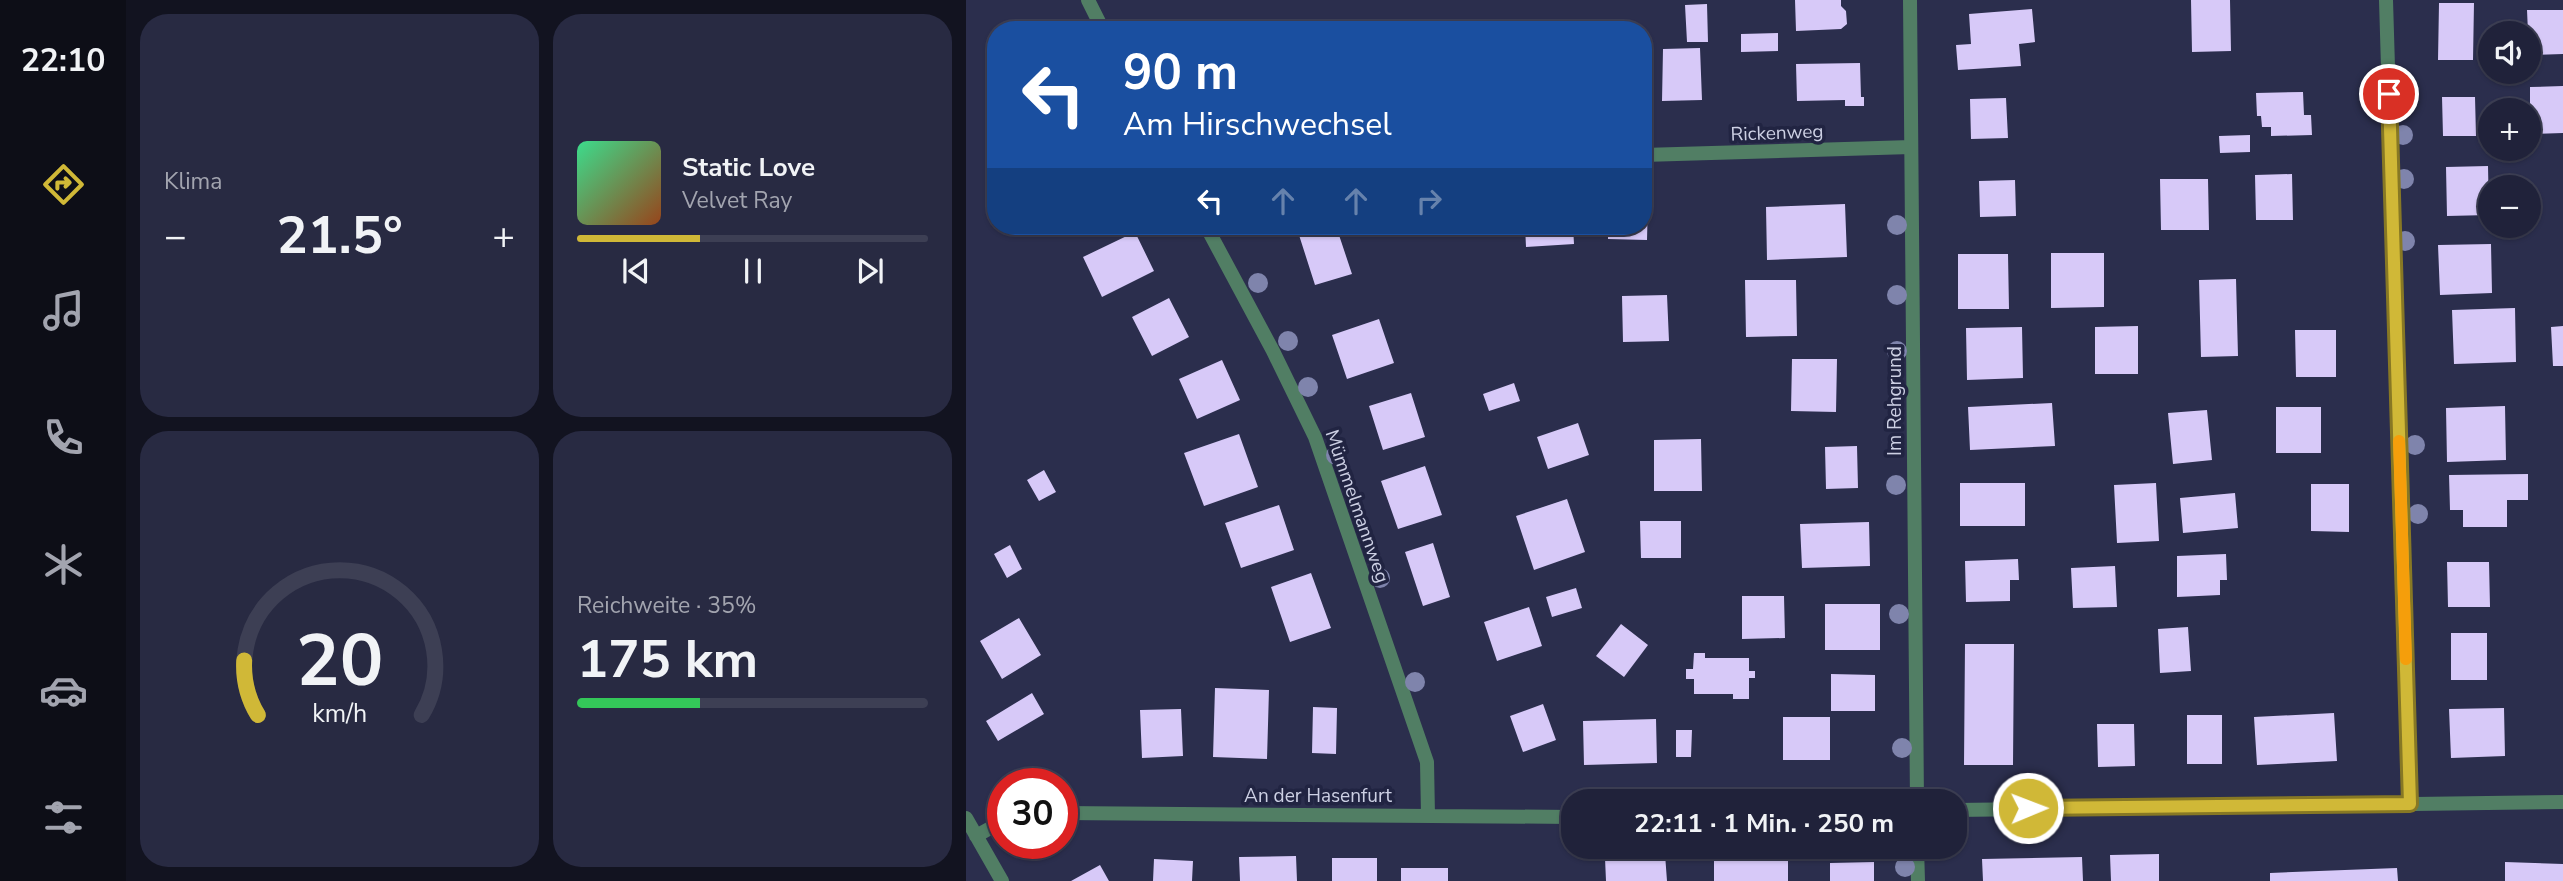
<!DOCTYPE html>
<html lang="de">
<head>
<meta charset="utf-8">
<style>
  body { margin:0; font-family:"Nunito Sans",sans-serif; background:#282a42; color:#f1f3f6; height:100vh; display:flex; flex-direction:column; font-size:26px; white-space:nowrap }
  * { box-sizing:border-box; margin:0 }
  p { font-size:23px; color:#a2a4af }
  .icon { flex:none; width:38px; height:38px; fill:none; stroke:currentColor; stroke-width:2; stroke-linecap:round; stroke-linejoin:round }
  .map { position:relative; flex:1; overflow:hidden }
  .drawer { display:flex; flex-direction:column; gap:14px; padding:14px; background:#121320; width:840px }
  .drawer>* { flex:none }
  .banner { position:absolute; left:21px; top:21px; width:665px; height:214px; border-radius:28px; box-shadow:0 2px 5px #0004,0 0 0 2px #3d3f54; background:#1a4fa0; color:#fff; overflow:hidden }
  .buttons { position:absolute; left:1512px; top:21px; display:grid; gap:14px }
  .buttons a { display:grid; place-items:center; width:63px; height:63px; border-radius:50%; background:#20223a; box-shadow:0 2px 5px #0004,0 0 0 2px #3d3f54; font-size:35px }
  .speed { position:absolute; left:21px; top:768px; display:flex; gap:14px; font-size:35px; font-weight:700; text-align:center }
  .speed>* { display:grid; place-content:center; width:91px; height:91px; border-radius:50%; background:#20223a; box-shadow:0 2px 5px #0004,0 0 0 2px #3d3f54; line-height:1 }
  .speed .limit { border:10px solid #d22; background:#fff; color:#111 }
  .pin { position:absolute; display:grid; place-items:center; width:60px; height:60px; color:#fff; margin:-30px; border:4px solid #fff; border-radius:50%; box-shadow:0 2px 7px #0007 }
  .me { position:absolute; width:77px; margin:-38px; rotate:89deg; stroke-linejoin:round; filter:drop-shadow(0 0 5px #0008) }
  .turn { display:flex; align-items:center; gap:24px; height:147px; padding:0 21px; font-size:32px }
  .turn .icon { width:91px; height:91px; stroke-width:2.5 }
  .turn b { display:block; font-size:49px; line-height:60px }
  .lanes { display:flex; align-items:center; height:66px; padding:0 21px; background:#0003; justify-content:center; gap:35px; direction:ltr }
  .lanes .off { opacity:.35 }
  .big { font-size:52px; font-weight:700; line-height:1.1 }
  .drawer .tile { flex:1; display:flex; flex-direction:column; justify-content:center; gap:10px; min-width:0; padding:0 24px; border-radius:28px; background:#282a42 }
  .drawer .dial { align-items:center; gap:0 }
  .dial svg { height:182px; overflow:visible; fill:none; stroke:#3d3f54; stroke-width:7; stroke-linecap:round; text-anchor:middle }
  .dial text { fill:#f1f3f6; stroke:none }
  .song { display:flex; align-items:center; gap:21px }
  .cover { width:84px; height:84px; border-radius:10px; background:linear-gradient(135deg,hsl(150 70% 55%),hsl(20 70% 35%)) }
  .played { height:7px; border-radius:4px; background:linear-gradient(90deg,#d0b837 35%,#3d3f54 35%) }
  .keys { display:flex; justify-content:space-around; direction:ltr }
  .heat { display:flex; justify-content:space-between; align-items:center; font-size:38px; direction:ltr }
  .charge { height:10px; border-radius:5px; background:linear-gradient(90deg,#34c759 35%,#3d3f54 0) }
  .drawer .tiles { flex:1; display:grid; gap:14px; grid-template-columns:repeat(2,1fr) }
  .trip { position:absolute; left:595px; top:789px; width:406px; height:70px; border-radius:28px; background:#20223a; box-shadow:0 2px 5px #0004,0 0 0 2px #3d3f54; font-weight:700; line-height:70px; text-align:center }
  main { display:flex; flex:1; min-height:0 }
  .dock { display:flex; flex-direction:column; width:126px; justify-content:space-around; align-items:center; background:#0d0e17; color:#a2a4af }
  .dock .icon { width:49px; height:49px }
  .dock .current { color:#d0b837 }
  .dock b { font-size:32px; color:#f1f3f6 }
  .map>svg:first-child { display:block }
  .building { fill:#d7c9f8 }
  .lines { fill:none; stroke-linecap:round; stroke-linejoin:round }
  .minor { stroke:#517e64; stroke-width:14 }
  .tree { fill:#7f84ac }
  .route-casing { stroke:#877824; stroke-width:18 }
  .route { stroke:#d0b837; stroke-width:12 }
  .slow { stroke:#f59e0b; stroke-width:12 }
  .labels { text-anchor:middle; stroke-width:7; stroke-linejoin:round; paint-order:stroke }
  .street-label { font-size:19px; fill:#cdd0e4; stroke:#212442 }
</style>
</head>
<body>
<main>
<nav class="dock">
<b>22:10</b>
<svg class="icon current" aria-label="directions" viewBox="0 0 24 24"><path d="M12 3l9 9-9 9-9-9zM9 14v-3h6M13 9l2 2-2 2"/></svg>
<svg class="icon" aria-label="music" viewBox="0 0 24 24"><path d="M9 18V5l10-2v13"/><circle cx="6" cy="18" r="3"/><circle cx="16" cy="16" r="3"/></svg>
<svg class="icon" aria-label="phone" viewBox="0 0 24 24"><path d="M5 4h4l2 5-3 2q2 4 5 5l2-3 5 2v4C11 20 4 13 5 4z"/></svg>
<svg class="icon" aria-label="climate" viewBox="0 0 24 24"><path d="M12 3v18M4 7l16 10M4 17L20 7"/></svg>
<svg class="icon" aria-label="car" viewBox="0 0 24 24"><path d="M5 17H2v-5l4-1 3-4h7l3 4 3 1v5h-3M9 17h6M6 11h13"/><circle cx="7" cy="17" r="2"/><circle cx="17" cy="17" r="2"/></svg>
<svg class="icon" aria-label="filters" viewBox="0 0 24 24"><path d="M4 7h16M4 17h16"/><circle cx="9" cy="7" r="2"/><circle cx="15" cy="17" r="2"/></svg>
</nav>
<section class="drawer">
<div class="tiles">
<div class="tile"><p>Klima</p>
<div class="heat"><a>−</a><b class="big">21.5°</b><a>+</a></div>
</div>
<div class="tile">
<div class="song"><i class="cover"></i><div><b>Static Love</b><p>Velvet Ray</p></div></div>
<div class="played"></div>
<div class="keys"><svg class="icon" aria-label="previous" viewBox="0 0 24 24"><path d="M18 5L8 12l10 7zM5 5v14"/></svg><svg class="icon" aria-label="pause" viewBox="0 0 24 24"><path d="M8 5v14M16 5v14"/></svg><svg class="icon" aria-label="next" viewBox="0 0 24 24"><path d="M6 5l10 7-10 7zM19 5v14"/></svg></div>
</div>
<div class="tile dial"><svg viewBox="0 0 100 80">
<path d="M14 69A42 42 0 1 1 86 69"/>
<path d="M14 69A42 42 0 0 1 8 45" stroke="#d0b837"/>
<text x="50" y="56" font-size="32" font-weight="700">20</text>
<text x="50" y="72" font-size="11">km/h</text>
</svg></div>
<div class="tile"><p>Reichweite · 35%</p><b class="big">175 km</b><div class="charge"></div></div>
</div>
</section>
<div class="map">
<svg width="1597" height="881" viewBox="0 0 1597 881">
  <rect width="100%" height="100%" fill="#2b2e4d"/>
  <path class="building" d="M829,0H875V6L880,11L881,24L875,29L830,31Z
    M1225,0H1264L1265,51L1226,52Z
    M1473,3H1508L1507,60H1472Z
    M741,4L742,42H721L719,5Z
    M1066,9L1069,42L1053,44L1055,66L992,70L990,45L1005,44L1003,14Z
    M1561,10H1597V54L1563,55Z
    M812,33V51L775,52V34Z
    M734,48L736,100L696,101L697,49Z
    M894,63L895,97H898V106H879V100L831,101L830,64Z
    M1597,86V133L1564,134V87Z
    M1337,92L1338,115H1345L1346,135L1305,136V127H1296L1295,116H1291L1290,93Z
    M1476,97H1509L1510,136H1477Z
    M1040,98L1042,138L1005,139L1004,99Z
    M1284,135V152L1254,153L1253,136Z
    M1522,166L1523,215L1481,216L1480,167Z
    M1326,174L1327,220H1290L1289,175Z
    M1194,179H1242L1243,230H1195Z
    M1049,180L1050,216L1014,217L1013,181Z
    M677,199H682L681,240L642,239V226H677Z
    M879,204L881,257L801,260L800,207Z
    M361,226H370L386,274L349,285L333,235Z
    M559,226H607L608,244L560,247Z
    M169,232L188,271L136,297L117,257Z
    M1525,244L1526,293L1474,295L1472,245Z
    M1085,253H1138V307L1085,308Z
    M992,254H1042L1043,309H992Z
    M1270,279L1272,356L1235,357L1233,280Z
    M779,280H830L831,336L780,337Z
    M701,295L703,341L657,342L656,296Z
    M203,298L223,337L186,356L166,317Z
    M1549,308L1550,362L1488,364L1486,310Z
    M413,319L428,363L381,379L366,335Z
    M1172,326V374H1129V327Z
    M1597,326V366H1587L1585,327Z
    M1056,327L1057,378L1001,380L1000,328Z
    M1329,330H1370V377H1330Z
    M826,359H871L870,412L825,411Z
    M256,360L274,400L231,419L213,379Z
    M548,383L554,401L523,411L517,394Z
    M445,393L459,437L417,450L403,406Z
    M1086,403L1089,446L1004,450L1002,407Z
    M1539,406L1540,460L1481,462L1480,408Z
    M1310,407H1355V453H1310Z
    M1241,410L1246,460L1207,464L1202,413Z
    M612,423L623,455L582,469L571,437Z
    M273,434L292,487L238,506L218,453Z
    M735,439L736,491H688V440Z
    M891,446L892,488L860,489L859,447Z
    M459,466L476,515L432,529L415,481Z
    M78,470L90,492L73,501L61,480Z
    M1562,474V500H1541V527H1497V510H1484L1483,475Z
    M994,483H1059V526H994Z
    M1190,483L1193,541L1151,543L1148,485Z
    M1345,484H1383V532L1345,531Z
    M1269,493L1272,528L1217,533L1214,498Z
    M601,499L619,552L568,570L550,516Z
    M313,505L328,550L275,568L259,523Z
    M674,521H715V558H675Z
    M903,522L904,566L836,568L834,524Z
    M467,543L484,597L457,606L439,552Z
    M44,545L56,569L41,578L28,554Z
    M1260,554L1261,580H1254V595L1211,597V556Z
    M1052,559L1053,580H1044V601L1000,602L999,561Z
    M1481,562H1523L1524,607H1482Z
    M1149,566L1151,607L1107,608L1105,568Z
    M345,573L365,628L324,642L305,587Z
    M610,588L616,608L586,617L580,597Z
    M776,596H818L819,638L776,639Z
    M859,604H914V650H859Z
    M563,607L576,646L531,661L518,622Z
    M53,618L75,655L36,679L14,641Z
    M655,624L682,645L658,677L630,656Z
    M1222,627L1225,671L1194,673L1192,629Z
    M1485,633H1521V680H1485Z
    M999,644H1048L1047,765H998Z
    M728,653H739V658H783V671H789V678H783V699H767V694H728V679H720V669H727Z
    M865,674L909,675V711H865Z
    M249,688L303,690L301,759L247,757Z
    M66,693L78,714L32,741L20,721Z
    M577,704L590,740L557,752L544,716Z
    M347,707L371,708L370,754L346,753Z
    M1538,708L1539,756L1485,758L1483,709Z
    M215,709L217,756L176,758L174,710Z
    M1368,713L1371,761L1291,765L1288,717Z
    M1221,715H1256V764H1221Z
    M817,717H864V760H817Z
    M690,719L691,763L618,765L617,721Z
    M1131,724H1168L1169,766L1132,767Z
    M710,730H726L725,757H710Z
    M699,854L701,881H640L639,858Z
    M1193,854V881H1145L1144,855Z
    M330,856L331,881H274L273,857Z
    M1116,857L1117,881H1017L1016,859Z
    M366,858H411V881H366Z
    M748,858H822V881H748Z
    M188,859L227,861L226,881H187Z
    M908,862V881H864V863Z
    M1539,862L1597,864V881H1539Z
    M134,865L143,881H105Z
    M435,868H482V881H435Z
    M1431,868L1432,881H1304V873Z"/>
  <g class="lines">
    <path class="minor" d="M122,0L137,30
      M944,0L951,802
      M1420,0L1444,804
      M677,155L945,147
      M240,226L307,351L349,437L461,762L462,815
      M989,810L1597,802
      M96,813L607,817
      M0,818L36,881
      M10,836L37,821
      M951,847L952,881"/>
  </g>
  <g class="tree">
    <circle cx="1437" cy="135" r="10"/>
    <circle cx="1438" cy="179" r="10"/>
    <circle cx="931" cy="225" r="10"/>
    <circle cx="1439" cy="241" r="10"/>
    <circle cx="292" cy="283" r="10"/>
    <circle cx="931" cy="295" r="10"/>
    <circle cx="322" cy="341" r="10"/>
    <circle cx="931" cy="351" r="10"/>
    <circle cx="342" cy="387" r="10"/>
    <circle cx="1449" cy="445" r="10"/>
    <circle cx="370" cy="455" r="10"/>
    <circle cx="930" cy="485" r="10"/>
    <circle cx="1452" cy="514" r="10"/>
    <circle cx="414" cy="578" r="10"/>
    <circle cx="933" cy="614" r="10"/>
    <circle cx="449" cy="682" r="10"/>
    <circle cx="936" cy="748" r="10"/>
    <circle cx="939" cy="867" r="10"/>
  </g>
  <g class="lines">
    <g class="route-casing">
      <path id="route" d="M1062,808L1444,804L1423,94"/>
    </g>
    <use href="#route" class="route"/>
    <path class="slow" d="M1433,441L1440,659"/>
  </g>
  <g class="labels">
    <g class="street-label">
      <text transform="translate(811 132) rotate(-2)" y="7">Rickenweg</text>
      <text transform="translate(928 401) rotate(-90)" y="7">Im Rehgrund</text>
      <text transform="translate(392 506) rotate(71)" y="7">Mümmelmannweg</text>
      <text x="352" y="802">An der Hasenfurt</text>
    </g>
  </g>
</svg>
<div class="buttons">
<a><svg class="icon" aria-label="sound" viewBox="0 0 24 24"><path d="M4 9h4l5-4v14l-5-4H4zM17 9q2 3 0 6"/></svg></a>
<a>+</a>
<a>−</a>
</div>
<div class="speed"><div class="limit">30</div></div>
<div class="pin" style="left:1423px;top:94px;background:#d93025"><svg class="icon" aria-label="arrive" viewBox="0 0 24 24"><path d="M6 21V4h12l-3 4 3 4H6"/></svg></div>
<svg class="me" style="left:1062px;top:808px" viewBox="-20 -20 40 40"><circle r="17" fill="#d0b837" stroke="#fff" stroke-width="3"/><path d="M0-11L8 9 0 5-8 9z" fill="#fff"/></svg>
<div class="trip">22:11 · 1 Min. · 250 m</div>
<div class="banner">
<div class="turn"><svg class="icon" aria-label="left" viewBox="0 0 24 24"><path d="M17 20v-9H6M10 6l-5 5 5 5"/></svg><div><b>90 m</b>Am Hirschwechsel</div></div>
<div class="lanes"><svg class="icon" aria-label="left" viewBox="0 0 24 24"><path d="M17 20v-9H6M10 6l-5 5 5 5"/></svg><svg class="icon off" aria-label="ahead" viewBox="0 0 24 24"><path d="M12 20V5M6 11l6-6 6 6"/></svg><svg class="icon off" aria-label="ahead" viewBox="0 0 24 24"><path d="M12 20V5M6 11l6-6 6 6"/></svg><svg class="icon off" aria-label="right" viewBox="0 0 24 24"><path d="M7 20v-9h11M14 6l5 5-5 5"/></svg></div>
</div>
</div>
</main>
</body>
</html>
